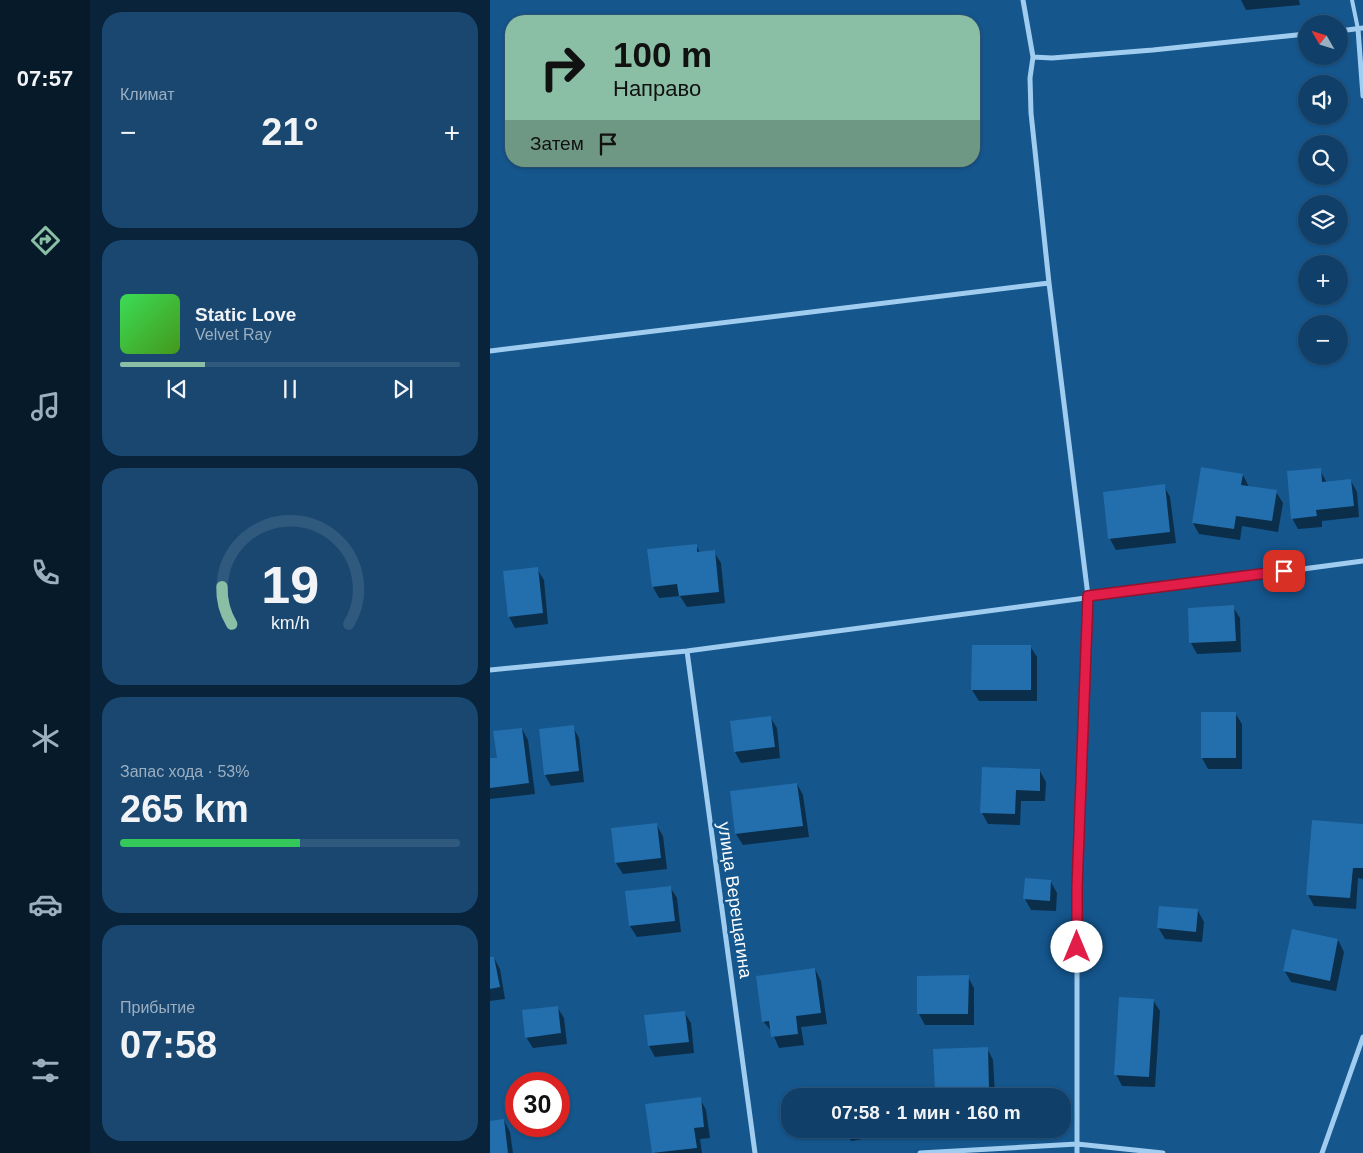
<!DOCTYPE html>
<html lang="ru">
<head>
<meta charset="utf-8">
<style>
  body { margin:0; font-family:Helvetica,sans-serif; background:#194770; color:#f1f3f6; height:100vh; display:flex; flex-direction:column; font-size:19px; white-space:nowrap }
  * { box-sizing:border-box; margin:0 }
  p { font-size:16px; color:#9cafc1 }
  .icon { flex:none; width:28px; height:28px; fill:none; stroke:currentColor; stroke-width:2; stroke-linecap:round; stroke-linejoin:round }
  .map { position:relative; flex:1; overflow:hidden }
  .sheet { display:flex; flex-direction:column; gap:12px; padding:12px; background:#09233a; width:400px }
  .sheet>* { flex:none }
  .banner { position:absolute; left:15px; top:15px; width:475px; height:152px; border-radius:20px; box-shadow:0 1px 4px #0004,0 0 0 1px #30597e; background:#8abfa5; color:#111; overflow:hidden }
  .needle { width:32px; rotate:309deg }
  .tools { position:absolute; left:808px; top:15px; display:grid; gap:10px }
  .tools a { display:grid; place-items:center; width:50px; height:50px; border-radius:50%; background:#10406a; box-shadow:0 1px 4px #0004,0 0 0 1px #30597e; font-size:25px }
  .speed { position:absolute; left:15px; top:1072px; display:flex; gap:10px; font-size:25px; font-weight:700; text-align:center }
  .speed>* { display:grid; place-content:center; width:65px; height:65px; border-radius:50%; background:#10406a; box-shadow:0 1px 4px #0004,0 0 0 1px #30597e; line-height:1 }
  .speed .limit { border:8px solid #d22; background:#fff; color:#111 }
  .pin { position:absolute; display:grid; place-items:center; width:42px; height:42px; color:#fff; margin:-21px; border-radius:10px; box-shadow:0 2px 8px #0006 }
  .me { position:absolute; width:55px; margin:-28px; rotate:0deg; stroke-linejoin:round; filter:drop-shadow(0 0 4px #0008) }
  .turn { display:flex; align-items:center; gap:18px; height:105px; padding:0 25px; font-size:22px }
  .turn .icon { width:65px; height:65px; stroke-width:2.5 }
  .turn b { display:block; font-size:35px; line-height:42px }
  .then { display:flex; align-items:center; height:48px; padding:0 25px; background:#0003; gap:10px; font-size:19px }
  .big { font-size:38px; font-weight:700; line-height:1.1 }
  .sheet .tile { flex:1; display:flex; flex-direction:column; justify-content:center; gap:8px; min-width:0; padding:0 18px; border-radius:20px; background:#194770 }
  .sheet .dial { align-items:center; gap:0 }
  .dial svg { height:130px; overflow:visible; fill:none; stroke:#30597e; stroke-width:7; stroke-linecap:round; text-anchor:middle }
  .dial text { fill:#f1f3f6; stroke:none }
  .song { display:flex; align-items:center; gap:15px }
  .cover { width:60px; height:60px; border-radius:8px; background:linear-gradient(135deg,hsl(130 70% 55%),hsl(100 70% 35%)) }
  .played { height:5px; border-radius:2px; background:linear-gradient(90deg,#8abfa5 25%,#30597e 25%) }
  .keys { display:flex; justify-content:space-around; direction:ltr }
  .heat { display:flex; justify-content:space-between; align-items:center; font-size:28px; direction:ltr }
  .charge { height:8px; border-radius:4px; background:linear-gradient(90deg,#34c759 53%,#30597e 0) }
  .trip { position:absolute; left:291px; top:1088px; width:290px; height:50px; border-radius:20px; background:#10406a; box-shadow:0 1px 4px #0004,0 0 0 1px #30597e; font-weight:700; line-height:50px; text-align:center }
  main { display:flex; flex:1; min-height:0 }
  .dock { display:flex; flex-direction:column; width:90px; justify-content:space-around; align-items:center; background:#061a2a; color:#9cafc1 }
  .dock .icon { width:35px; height:35px }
  .dock .on { color:#8abfa5 }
  .dock b { font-size:22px; color:#f1f3f6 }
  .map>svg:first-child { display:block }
  .shadow { fill:#0007 }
  .building { fill:#236eac }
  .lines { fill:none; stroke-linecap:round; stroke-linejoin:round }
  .lane { stroke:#a0ccf0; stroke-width:4 }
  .street { stroke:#a0ccf0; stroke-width:5 }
  .route-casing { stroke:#92132f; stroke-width:12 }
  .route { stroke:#e11d48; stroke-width:9 }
  .labels { text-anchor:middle; stroke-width:5; stroke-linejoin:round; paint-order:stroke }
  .street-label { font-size:18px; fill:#fff; stroke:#15568d }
</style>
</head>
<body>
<main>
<nav class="dock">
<b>07:57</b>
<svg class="icon on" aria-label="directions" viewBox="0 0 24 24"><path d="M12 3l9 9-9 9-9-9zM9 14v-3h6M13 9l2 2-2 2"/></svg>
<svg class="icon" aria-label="music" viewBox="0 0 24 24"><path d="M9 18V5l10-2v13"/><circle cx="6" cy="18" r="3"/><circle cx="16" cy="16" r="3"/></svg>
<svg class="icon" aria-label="phone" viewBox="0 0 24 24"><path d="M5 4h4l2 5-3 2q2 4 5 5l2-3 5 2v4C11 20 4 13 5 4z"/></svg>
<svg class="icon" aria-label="climate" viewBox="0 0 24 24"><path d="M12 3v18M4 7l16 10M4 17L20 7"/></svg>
<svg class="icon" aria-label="car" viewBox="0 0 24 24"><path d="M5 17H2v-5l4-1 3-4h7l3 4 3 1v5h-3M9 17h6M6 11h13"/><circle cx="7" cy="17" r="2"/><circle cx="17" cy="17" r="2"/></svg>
<svg class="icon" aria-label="filters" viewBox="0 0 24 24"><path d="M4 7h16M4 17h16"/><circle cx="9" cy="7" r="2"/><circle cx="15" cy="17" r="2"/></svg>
</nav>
<section class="sheet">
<div class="tile"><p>Климат</p>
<div class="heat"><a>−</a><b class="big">21°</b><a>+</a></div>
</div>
<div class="tile">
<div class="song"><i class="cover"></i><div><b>Static Love</b><p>Velvet Ray</p></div></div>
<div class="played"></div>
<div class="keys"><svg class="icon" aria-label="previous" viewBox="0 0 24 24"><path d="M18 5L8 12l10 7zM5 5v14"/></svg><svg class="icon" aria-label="pause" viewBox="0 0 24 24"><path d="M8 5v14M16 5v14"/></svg><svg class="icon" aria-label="next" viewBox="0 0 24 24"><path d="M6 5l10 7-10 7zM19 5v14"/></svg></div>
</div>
<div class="tile dial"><svg viewBox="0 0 100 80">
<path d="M14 69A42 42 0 1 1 86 69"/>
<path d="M14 69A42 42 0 0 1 8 46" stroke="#8abfa5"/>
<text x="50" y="56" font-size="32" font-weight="700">19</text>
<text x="50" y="72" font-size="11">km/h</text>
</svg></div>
<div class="tile"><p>Запас хода · 53%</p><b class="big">265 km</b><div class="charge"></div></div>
<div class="tile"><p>Прибытие</p><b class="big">07:58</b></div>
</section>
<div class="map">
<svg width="873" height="1153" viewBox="0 0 873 1153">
  <rect width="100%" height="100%" fill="#15568d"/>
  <path class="shadow" d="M751,0H809L810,5L756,10Z
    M830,470L837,483L861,481L867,492L869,517L832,521V527L808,529L802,518Z
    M753,475L759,487L786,492L793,503L788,532L752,526L750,540L709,534L703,523Z
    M674,486L680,497L686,543L626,550L620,539L614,493Z
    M206,545L210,553L224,552L231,563L235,603L197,607L190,596L169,598L163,587L159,550Z
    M47,569L54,580L58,624L25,628L19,617Z
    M743,607L750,618L751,652L707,654L701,643Z
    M483,646H540L547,657V701H489L482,690Z
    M745,713L752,724V769H718L712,758Z
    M280,717L287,728L290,758L251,763L245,752Z
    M83,727L89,738L94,782L61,786L55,775Z
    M32,729L38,740L45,794L0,799V760L8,759Z
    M550,771L556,782L555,801H531L530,825L498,824L492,813Z
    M307,784L313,795L319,837L253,845L246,834L241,792Z
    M824,821L873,825V879L868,878L866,909L824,906L818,895Z
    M166,824L173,836L177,869L133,874L126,863L122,829Z
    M561,882L567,893L566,911L541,910L535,899Z
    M180,887L187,898L191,932L147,937L140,926Z
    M708,911L714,922L712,942L675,939L668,927Z
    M848,940L854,952L846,991L801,982L794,970Z
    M4,958L10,969L15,999L0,1001V959Z
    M325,969L331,981L337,1024L311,1027L314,1045L289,1048L282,1032L273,1021Z
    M429,977H478L484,988V1025H435L429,1014Z
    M663,1000L670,1011L665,1087L632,1086L626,1074Z
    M67,1007L74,1018L77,1044L43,1048L36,1037Z
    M194,1012L201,1023L204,1053L165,1057L159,1046Z
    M497,1048L503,1060L505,1096H449L446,1090Z
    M210,1099L216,1110L220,1138L210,1139L212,1153H163L156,1106Z
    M14,1120L20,1132L23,1153H0V1122Z
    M355,1129H390L391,1136L361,1141Z"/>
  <path class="building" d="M711,467L753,474L751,485L787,490L782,521L746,516L744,529L702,523Z
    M831,468L832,482L861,479L864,506L826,510L827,516L801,519L797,471Z
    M675,484L680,532L618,539L613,492Z
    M207,544V552L225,550L229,592L189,596L187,584L162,587L157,549Z
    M48,567L53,613L18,617L13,571Z
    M744,605L746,641L699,643L698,608Z
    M482,645H541V690H481Z
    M711,712H746V758H711Z
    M281,716L285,747L244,752L240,721Z
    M84,725L89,771L54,775L49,729Z
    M32,728L39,783L0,788V758H7L3,731Z
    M492,767L550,769V791L526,790L525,814L490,813Z
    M307,783L313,826L245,834L240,791Z
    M822,820L873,824V868H863L860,898L816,895Z
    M167,823L171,858L125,863L121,828Z
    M535,878L561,880L560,901L533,899Z
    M181,886L185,921L139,926L135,891Z
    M669,906L708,909L706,932L667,928Z
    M802,929L848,939L840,981L793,971Z
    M0,957H4L10,987L0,989Z
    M325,968L331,1013L306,1016L308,1034L281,1037L279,1021L272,1022L266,976Z
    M479,975L478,1014H427V976Z
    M629,997L664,999L659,1077L624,1075Z
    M68,1006L71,1033L35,1038L32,1010Z
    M195,1011L199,1042L158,1046L154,1015Z
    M498,1047L499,1089L445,1091L443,1049Z
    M211,1097L214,1127L204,1128L207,1148L162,1153L155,1104Z
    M14,1119L18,1153H0V1121Z"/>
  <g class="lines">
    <path class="lane" d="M862,0L868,29"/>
    <path class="street" d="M533,0L543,57L540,78L541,113L559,283L598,596L587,888V1153
      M868,29L873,96
      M849,31L873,28
      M543,57L562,58L663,50L816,34
      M0,351L559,283
      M197,651L265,1153
      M0,670L197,651L873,561
      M430,1153L587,1144L673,1153
      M832,1153L873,1037"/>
  </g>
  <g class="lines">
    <g class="route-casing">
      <path id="route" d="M587,947V888L598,596L794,571"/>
    </g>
    <use href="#route" class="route"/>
  </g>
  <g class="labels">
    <g class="street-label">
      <text transform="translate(245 900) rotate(82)" y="6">улица Верещагина</text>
    </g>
  </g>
</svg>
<div class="tools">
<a><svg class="needle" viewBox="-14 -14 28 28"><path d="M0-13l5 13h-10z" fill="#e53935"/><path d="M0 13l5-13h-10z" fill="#9cafc1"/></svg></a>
<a><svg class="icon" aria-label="sound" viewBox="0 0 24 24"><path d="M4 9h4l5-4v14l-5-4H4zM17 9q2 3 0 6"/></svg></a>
<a><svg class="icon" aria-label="search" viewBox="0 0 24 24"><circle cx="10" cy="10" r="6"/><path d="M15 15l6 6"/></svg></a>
<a><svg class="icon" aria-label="layers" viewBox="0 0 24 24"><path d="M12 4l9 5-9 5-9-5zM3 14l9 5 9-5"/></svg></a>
<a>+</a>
<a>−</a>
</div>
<div class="speed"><div class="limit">30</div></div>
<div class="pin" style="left:794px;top:571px;background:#d93025"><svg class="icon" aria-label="arrive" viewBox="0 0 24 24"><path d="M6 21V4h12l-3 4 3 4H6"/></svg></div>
<svg class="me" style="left:587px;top:947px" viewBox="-20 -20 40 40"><circle r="19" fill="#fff"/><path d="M0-13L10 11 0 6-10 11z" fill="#e11d48"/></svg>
<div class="trip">07:58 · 1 мин · 160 m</div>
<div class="banner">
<div class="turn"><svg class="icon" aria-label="right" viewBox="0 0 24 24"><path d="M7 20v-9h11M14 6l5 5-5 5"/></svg><div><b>100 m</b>Направо</div></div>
<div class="then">Затем<svg class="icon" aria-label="arrive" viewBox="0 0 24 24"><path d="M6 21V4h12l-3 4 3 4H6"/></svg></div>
</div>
</div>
</main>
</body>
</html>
